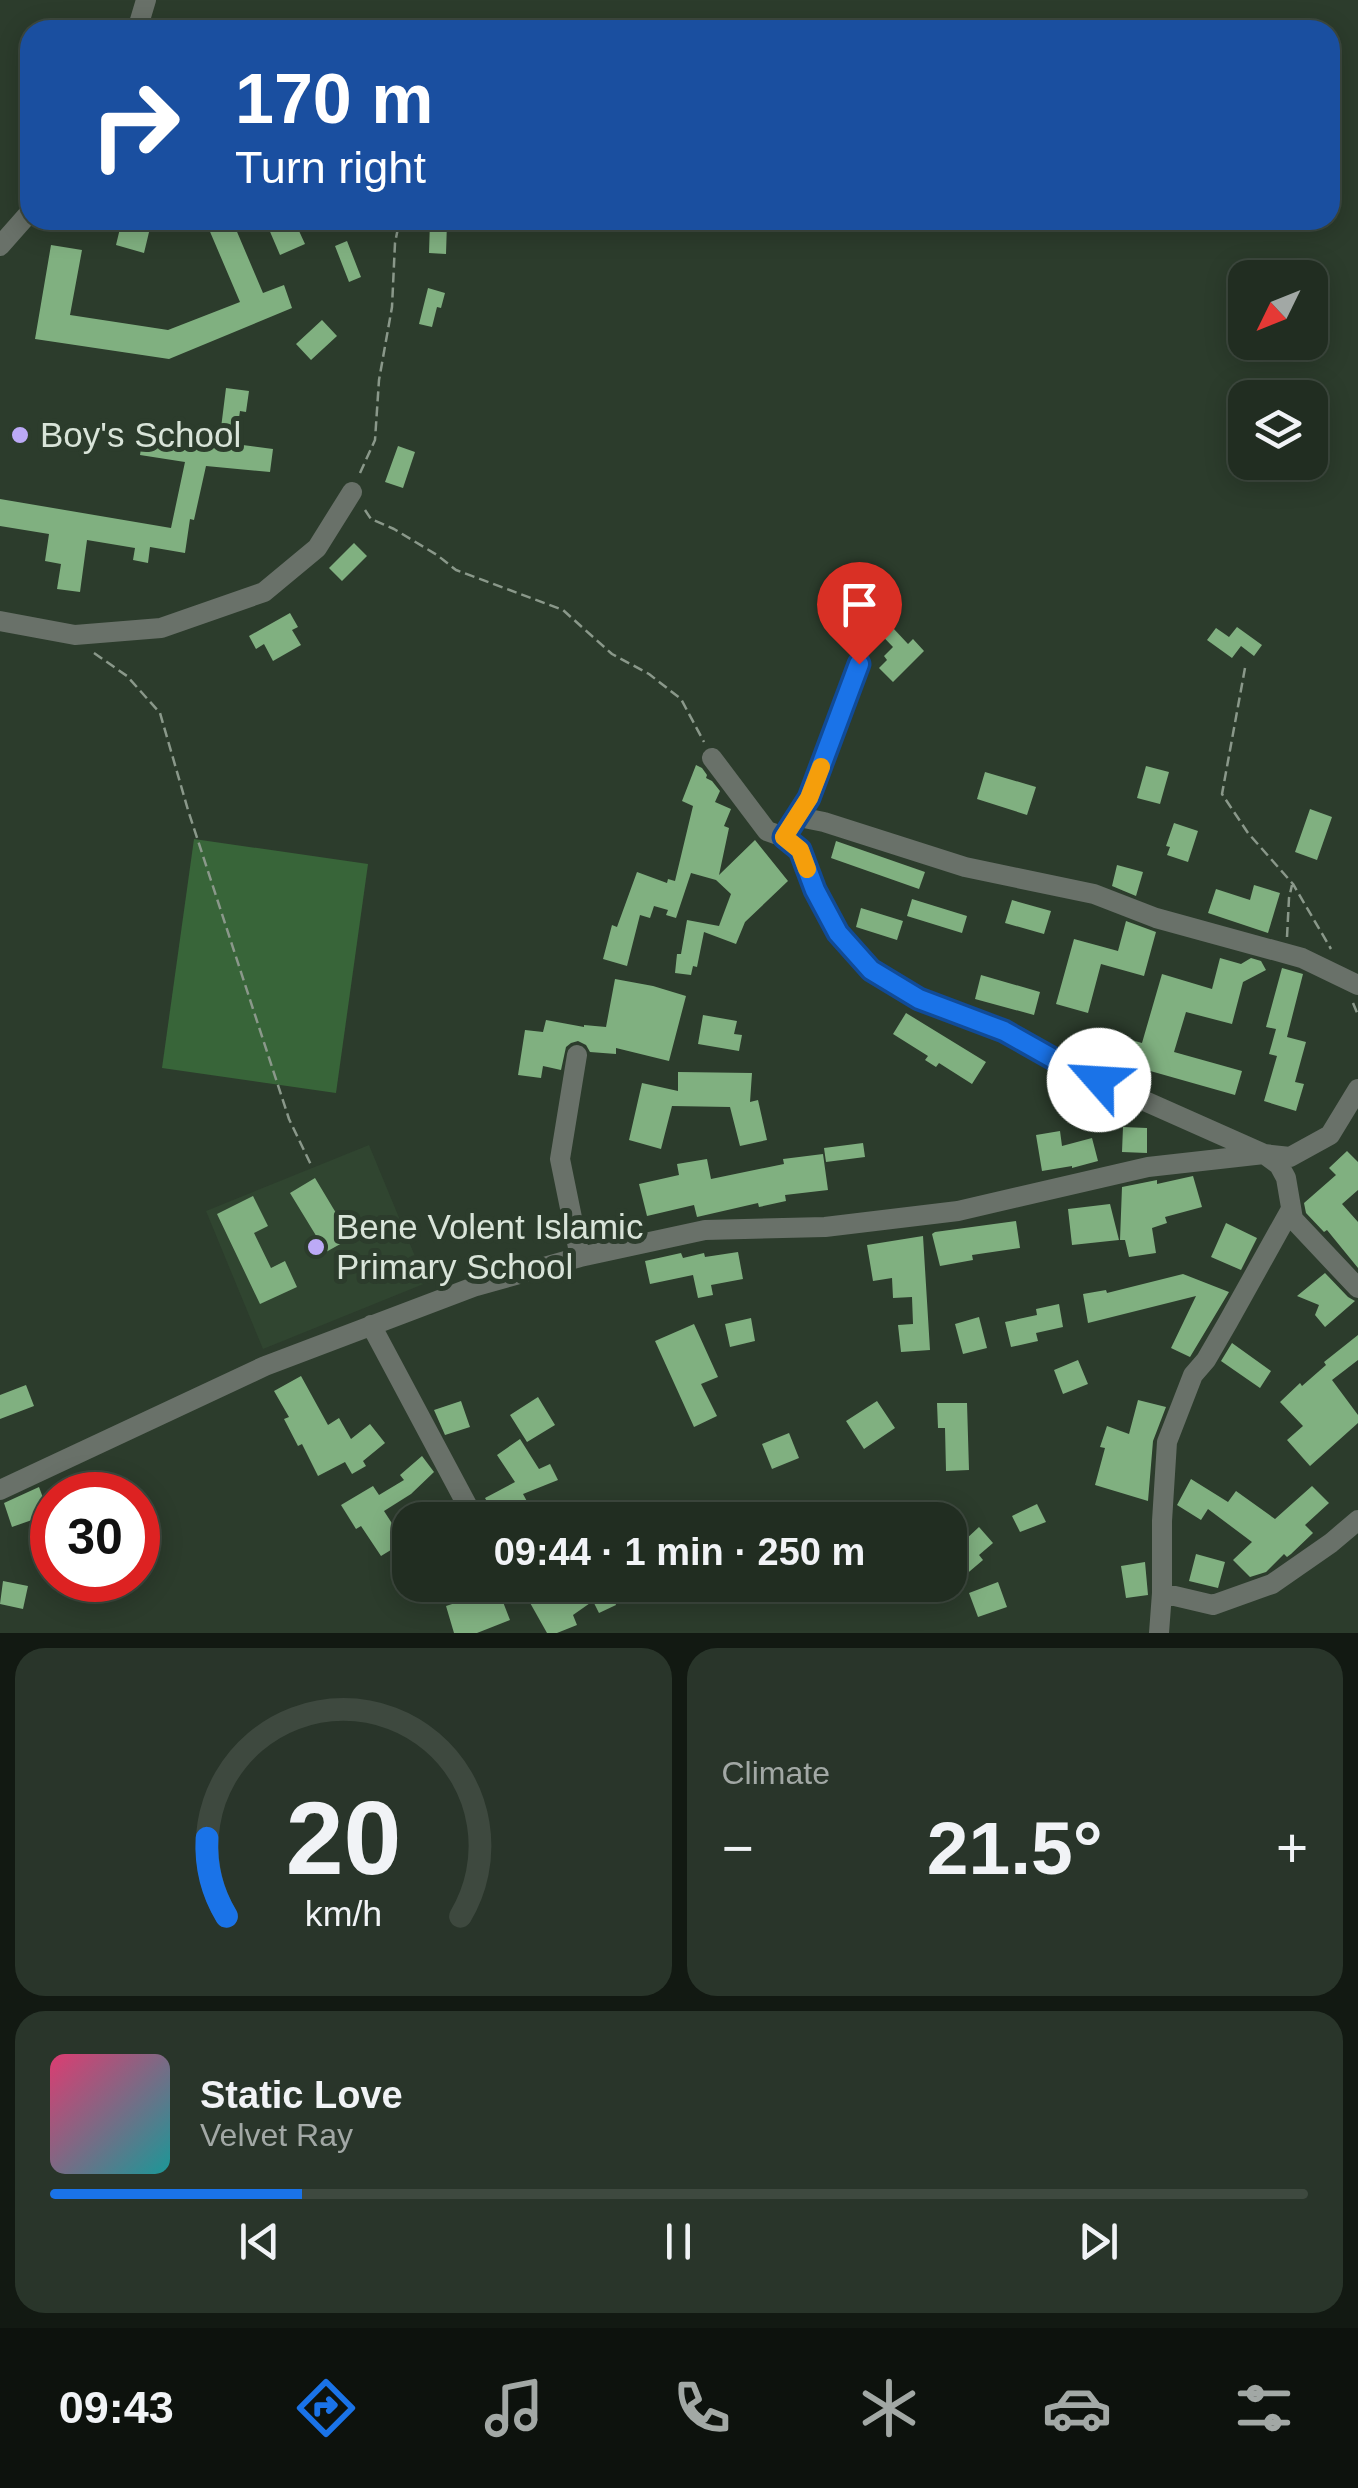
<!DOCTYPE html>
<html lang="en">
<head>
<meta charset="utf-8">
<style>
  body { margin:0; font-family:Helvetica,sans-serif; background:#29352a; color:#f1f3f6; height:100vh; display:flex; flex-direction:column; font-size:38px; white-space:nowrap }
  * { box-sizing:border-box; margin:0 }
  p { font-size:32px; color:#a2a8a5 }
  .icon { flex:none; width:55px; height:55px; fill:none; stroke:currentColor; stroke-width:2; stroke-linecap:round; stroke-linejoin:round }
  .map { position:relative; height:1633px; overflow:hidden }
  .panel { display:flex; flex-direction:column; gap:15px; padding:15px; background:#121912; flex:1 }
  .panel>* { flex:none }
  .banner { position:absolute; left:20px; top:20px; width:1320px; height:210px; border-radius:30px; box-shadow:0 5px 25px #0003,0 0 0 2px #3e493f; background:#1a4fa0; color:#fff; overflow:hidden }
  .needle { width:65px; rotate:227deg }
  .buttons { position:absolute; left:1228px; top:260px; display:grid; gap:20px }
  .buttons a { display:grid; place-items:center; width:100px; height:100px; border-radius:20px; background:#212d21; box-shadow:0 5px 25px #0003,0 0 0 2px #3e493f; font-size:50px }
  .speed { position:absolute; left:30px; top:1472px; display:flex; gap:20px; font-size:50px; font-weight:700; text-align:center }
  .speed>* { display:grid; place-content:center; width:130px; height:130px; border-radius:50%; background:#212d21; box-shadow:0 5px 25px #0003,0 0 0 2px #3e493f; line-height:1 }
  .speed .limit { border:15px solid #d22; background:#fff; color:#111 }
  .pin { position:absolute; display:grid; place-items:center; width:85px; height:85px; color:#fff; margin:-102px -42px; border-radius:50% 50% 50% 0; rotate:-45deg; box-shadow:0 0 10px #0007 }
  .pin .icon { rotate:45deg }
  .me { position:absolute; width:110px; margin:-55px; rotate:296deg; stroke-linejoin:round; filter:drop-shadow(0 0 8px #0008) }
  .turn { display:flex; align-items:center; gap:35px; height:210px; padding:0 50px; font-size:45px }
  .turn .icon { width:130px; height:130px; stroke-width:2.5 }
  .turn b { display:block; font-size:70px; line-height:85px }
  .big { font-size:75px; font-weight:800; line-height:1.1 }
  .panel .widget { flex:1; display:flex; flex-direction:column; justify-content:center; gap:15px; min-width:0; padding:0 35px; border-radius:30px; background:#29352a }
  .panel .dial { align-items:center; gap:0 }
  .dial svg { height:260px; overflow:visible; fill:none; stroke:#3e493f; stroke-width:7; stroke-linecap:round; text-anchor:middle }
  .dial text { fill:#f1f3f6; stroke:none }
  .song { display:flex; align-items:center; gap:30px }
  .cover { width:120px; height:120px; border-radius:15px; background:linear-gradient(135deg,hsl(340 70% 55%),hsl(180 70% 35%)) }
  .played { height:10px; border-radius:5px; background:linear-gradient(90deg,#1a73e8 20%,#3e493f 20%) }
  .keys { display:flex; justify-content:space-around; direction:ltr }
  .heat { display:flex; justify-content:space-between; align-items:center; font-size:55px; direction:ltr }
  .panel .tiles { flex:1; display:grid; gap:15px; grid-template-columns:1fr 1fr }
  .widget:last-child { grid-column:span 2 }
  .trip { position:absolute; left:392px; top:1502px; width:575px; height:100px; border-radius:30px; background:#212d21; box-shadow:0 5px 25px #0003,0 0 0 2px #3e493f; font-weight:800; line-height:100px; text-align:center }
  .dock { display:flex; height:160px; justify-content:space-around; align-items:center; background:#0d120d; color:#a2a8a5 }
  .dock .icon { width:70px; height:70px }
  .dock .on { color:#1a73e8 }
  .dock b { font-size:45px; color:#f1f3f6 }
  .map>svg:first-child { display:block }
  .built { fill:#304530 }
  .green { fill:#386539 }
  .building { fill:#80b080 }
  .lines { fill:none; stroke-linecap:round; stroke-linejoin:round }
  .path { stroke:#8a988a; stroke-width:2.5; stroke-dasharray:10 5; stroke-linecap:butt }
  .minor { stroke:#697169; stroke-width:20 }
  .route-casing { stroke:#114b97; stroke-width:25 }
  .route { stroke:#1a73e8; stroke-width:18 }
  .slow { stroke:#f59e0b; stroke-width:18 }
  .poi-dot { fill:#bcaaf6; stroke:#2c3c2c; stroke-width:4 }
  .labels { text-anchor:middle; stroke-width:10; stroke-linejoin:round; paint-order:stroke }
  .poi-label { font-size:35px; fill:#d9e4d9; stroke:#2c3c2c; text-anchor:start }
</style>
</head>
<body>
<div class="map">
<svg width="1358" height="1633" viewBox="0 0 1358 1633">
  <rect width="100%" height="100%" fill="#2c3c2c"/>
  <path class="built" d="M369,1145L426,1283L263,1349L206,1211Z"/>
  <path class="green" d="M194,839L368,864L336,1093L162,1068Z"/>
  <path class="building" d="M122,220L150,228L144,253L116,245Z
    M205,220H232L263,293L284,285L292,308L169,359L35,339L51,245L82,250L70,315L168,330L240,302Z
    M265,220H294L305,244L280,255Z
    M430,221L447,222L446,254L429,253Z
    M347,241L361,277L349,282L335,246Z
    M428,288L445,293L441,308L437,307L432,327L419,324Z
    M322,320L337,336L311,360L296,344Z
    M226,388L249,391L246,412L240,411L235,444L273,449L270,472L206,466L194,520L190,519L185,553L150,547L148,563L133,560L135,548L87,540L80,592L57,589L61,564L45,561L49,534L0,526V499L171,528L185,462L140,455L145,423L220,436Z
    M398,446L415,452L403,488L385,482Z
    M354,543L367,556L342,581L329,568Z
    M878,612L908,644L913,639L924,651L893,682L879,668L887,660L884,656L893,647L868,621Z
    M290,613L298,627L292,630L301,645L273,661L264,644L256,649L249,636Z
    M1237,627L1262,645L1254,656L1241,646L1232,658L1207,640L1216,628L1229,637Z
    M696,765L702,768L707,775L706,778L712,781L720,791L715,802L731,809L724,826L729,828L719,875L755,840L788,881L745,922L736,944L704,932L697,967L693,966L691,975L675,973L677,954H681L687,920L719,926L731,894L716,880L691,873L676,918L666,915L668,910L654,906L650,918L640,915L627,966L603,959L612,925L617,927L637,872L667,883L668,879L675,881L693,806L682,801Z
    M1146,766L1169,772L1160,804L1137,798Z
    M985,772L1036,787L1027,815L977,799Z
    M1310,809L1332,817L1317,860L1295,852Z
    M1174,823L1198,831L1188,862L1167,855L1170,847L1166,846Z
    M836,841L925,872L919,889L831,858Z
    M1117,865L1143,872L1136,896L1112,886Z
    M1254,885L1280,893L1268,933L1208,913L1216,889L1250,900Z
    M912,899L967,916L962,933L907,916Z
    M1012,900L1051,911L1044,934L1005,923Z
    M861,908L903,921L897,940L856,927Z
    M1126,921L1156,932L1144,976L1101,964L1088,1013L1056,1004L1074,939L1118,951Z
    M1220,958L1241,964L1251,958L1261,961L1266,970L1243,982L1232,1024L1186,1012L1174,1052L1242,1071L1235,1095L1122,1063L1128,1039L1142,1043L1162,974L1212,989Z
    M1282,968L1303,974L1287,1037L1306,1042L1295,1082L1304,1084L1296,1111L1264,1101L1277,1056L1269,1054L1276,1029L1266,1027Z
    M981,975L1040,992L1034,1015L975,999Z
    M615,979L653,986L686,996L669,1061L616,1048V1054L590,1052L586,1045L578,1041L571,1043L566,1047L561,1070L543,1066L541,1078L518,1075L525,1030L543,1032L546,1020L584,1027V1025L606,1027Z
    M906,1013L986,1062L972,1084L939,1063L936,1067L925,1060L928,1056L893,1034Z
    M703,1015L737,1021L734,1034L742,1035L739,1051L698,1044Z
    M678,1072L752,1073L750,1102L758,1100L767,1140L740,1146L730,1107L672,1106L661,1149L629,1140L642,1083L678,1091Z
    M1123,1127L1147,1128V1153L1122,1152Z
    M1060,1131L1062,1146L1092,1138L1098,1161L1072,1168V1166L1042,1171L1036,1135Z
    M863,1143L865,1157L826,1162L824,1148Z
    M1347,1151L1358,1162V1190L1342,1204L1358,1222V1268L1327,1230L1324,1232L1306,1213L1304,1203L1336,1175L1329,1168Z
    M823,1154L828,1190L785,1195L786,1201L759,1207L758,1203L697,1217L694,1205L647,1216L639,1184L679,1175L677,1164L707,1159L711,1179L784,1164L783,1159Z
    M1193,1176L1202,1207L1165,1217L1167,1223L1152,1228L1156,1253L1129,1257L1125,1240H1120L1122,1187L1157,1180V1184Z
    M315,1178L351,1238L326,1252L290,1193Z
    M253,1196L268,1226L254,1233L271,1268L285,1261L297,1287L260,1304L217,1214Z
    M1110,1204L1119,1240L1072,1245L1068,1209Z
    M1016,1221L1020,1248L972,1255L973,1260L940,1266L932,1234L935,1232Z
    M1226,1223L1257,1238L1241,1270L1211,1257Z
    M923,1236L930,1350L901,1352L898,1325L913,1324L912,1297L893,1298L892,1278L873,1281L867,1245Z
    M738,1252L743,1279L711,1285L713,1295L698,1298L693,1275L650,1284L645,1261L681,1253L683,1258L704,1253L705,1257Z
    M1325,1273L1348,1297L1355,1301L1325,1327L1315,1315L1319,1305L1297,1296Z
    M1183,1274L1229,1292L1190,1357L1171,1348L1196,1296L1088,1323L1083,1294L1106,1290L1107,1293Z
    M1059,1304L1063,1327L1036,1333L1038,1341L1011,1347L1005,1322L1037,1315L1036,1309Z
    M979,1317L987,1348L963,1354L955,1324Z
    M751,1318L755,1341L730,1347L725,1324Z
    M694,1324L718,1377L701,1384L717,1416L694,1427L655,1341Z
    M1358,1335V1360L1332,1380L1358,1415V1423L1310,1466L1287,1440L1303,1426L1280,1402L1300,1383L1302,1386L1326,1365L1324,1362Z
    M1232,1343L1271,1371L1260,1388L1221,1361Z
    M1078,1360L1088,1384L1063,1394L1054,1370Z
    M301,1376L328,1425L339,1418L351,1439L370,1424L385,1443L363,1461L366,1466L352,1474L345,1462L318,1476L302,1444L298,1446L284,1419L289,1417L274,1391Z
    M26,1385L34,1406L0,1419V1395Z
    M538,1397L555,1425L527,1442L510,1415Z
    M1138,1400L1166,1407L1153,1441L1148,1501L1095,1485L1105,1448L1100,1447L1107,1426L1129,1434Z
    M461,1401L470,1427L445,1435L434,1410Z
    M877,1401L895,1428L864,1449L846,1421Z
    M937,1403H967L969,1470L946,1471L945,1428H938Z
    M789,1433L799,1458L772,1469L762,1444Z
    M520,1439L539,1469L550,1464L558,1480L523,1494L529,1505L497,1520L485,1498L515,1482L497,1455Z
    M422,1456L434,1472L411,1494L384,1511L404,1542L381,1556L361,1526L356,1529L341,1505L373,1486L379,1495L404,1480L400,1475Z
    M1191,1479L1228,1502L1236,1491L1275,1519L1312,1486L1329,1503L1305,1525L1313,1533L1291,1554L1287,1557L1284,1554L1266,1572L1250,1577L1233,1560L1252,1542L1208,1509L1201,1520L1177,1505Z
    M39,1487L49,1514L12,1527L4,1503Z
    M1037,1504L1046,1522L1020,1532L1012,1516Z
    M979,1527L993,1543L979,1555L983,1560L950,1588V1554Z
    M1196,1554L1225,1562L1218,1588L1189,1581Z
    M1145,1562L1148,1595L1126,1598L1121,1566Z
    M3,1581L28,1586L23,1609L0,1604Z
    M998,1582L1007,1607L978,1617L969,1593Z
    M520,1585H641L614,1599L616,1605L599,1613L593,1601L573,1615L577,1625L557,1633H547Z
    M498,1589L510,1620L477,1633H454L446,1606Z"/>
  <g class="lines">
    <path class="path" d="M360,473L375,440L379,380L392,307L395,243L398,228L394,220
      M365,510L371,519L394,529L437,555L456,570L563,610L612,654L649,674L681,699L704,742
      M94,653L127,676L160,713L188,810L289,1119L312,1167
      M1245,668L1222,794L1248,833L1293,884L1331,949
      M1287,937L1289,898L1292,885
      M1353,1003L1358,1015"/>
    <path class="minor" d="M137,30L146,0
      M0,246L30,212
      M0,621L75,635L161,628L264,592L317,548L352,492
      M712,758L767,831L784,837L799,850L815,890L837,933L871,970L919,999L1004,1031L1066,1066L1264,1154L1279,1165L1286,1178L1293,1219L1358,1288
      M790,827L809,798L859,664
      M784,837L799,817L824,822L965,867L1094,894L1156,918L1302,958L1358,985
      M577,1055L560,1159L580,1257
      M371,1325L475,1520
      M0,1490L265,1366L476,1286L580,1257L705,1230L825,1227L958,1211L1148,1167L1264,1154L1290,1157L1330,1135L1358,1089
      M1162,1593L1213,1605L1272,1584L1331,1543L1358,1520
      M1159,1633L1162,1593V1521L1167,1442L1193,1375L1206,1360L1228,1322L1291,1209"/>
  </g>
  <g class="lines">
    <g class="route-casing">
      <path id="route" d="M859,664L809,798L784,837L800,850L815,890L838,933L871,970L919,999L1004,1031L1066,1066L1099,1080"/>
    </g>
    <use href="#route" class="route"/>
    <path class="slow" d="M807,869L800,850L784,837L809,798L821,767"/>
  </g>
  <g class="poi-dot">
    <circle cx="20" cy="435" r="10"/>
    <circle cx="316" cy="1247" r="10"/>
  </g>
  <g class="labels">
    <g class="poi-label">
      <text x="40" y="447">Boy's School</text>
      <text x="336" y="1239">Bene Volent Islamic<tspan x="336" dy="40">Primary School</tspan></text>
    </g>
  </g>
</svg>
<div class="buttons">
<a><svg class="needle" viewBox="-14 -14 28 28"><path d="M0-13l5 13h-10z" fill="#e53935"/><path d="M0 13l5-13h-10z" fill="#a2a8a5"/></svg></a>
<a><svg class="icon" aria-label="layers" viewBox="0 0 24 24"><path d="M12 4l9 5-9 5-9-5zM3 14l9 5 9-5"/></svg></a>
</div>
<div class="speed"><div class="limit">30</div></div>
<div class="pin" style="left:859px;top:664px;background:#d93025"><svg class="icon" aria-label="arrive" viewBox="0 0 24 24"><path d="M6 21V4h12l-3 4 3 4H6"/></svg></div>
<svg class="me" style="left:1099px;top:1080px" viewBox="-20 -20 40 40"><circle r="19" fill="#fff"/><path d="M0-13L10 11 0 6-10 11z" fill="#1a73e8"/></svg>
<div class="trip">09:44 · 1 min · 250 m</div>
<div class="banner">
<div class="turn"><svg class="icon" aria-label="right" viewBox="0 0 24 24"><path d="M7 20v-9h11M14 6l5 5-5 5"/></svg><div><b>170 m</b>Turn right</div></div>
</div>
</div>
<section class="panel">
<div class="tiles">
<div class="widget dial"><svg viewBox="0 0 100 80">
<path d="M14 69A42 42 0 1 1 86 69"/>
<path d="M14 69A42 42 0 0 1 8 45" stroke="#1a73e8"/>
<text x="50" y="56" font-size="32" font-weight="700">20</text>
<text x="50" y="72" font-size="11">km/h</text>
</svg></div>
<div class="widget"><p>Climate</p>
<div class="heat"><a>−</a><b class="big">21.5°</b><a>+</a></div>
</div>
<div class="widget">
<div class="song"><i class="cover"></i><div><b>Static Love</b><p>Velvet Ray</p></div></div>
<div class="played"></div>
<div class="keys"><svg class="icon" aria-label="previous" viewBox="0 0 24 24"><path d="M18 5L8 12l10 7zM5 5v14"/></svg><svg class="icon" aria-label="pause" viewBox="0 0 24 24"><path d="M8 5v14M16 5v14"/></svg><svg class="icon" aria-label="next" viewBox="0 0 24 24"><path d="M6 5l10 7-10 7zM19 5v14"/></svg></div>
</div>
</div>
</section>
<nav class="dock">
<b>09:43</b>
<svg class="icon on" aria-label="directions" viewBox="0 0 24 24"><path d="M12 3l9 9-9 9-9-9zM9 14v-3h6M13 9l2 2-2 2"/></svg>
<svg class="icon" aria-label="music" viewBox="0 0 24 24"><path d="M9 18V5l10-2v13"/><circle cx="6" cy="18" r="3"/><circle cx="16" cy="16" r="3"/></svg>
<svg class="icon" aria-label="phone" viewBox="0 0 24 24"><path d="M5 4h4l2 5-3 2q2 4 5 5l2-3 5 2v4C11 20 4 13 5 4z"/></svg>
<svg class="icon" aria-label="climate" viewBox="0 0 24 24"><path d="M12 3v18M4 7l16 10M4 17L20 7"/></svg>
<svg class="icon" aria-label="car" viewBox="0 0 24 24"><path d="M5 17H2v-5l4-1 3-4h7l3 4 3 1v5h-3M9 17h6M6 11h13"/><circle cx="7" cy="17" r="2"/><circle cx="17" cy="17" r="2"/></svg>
<svg class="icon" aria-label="filters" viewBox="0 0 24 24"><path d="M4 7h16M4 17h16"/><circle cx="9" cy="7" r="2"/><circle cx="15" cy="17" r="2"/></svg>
</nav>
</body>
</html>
